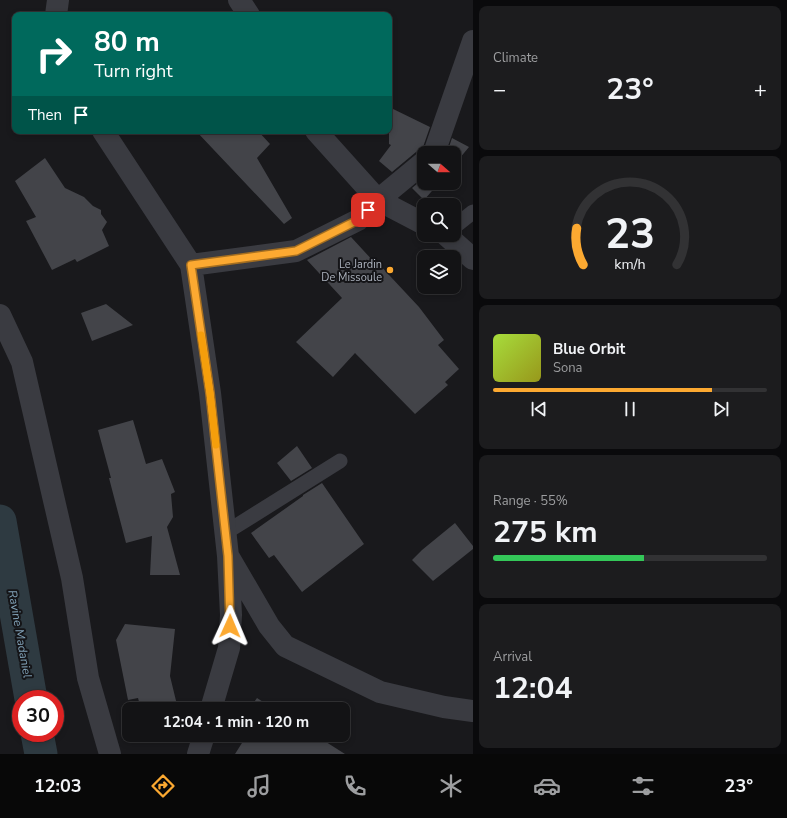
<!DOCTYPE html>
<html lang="en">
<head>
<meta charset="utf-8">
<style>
  body { margin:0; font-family:"Nunito Sans",sans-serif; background:#1c1c1e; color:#f1f3f6; height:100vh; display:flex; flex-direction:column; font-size:15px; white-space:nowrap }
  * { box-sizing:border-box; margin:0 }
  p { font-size:13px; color:#9d9ea0 }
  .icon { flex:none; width:22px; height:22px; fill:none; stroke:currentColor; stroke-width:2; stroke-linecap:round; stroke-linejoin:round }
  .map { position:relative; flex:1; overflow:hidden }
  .details { display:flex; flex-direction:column; gap:6px; padding:6px; background:#0a0a0c; width:314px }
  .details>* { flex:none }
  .guide { position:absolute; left:12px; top:12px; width:380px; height:122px; border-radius:8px; box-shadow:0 2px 6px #0003,0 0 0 1px #323234; background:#00695c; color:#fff; overflow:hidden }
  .needle { width:26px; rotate:110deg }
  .controls { position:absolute; left:417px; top:146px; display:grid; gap:8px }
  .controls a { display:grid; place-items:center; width:44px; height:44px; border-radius:8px; background:#131315; box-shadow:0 2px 6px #0003,0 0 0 1px #323234; font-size:20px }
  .speed { position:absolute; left:12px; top:690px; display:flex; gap:8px; font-size:20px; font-weight:700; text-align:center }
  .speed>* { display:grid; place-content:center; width:52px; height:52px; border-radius:50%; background:#131315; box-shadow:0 2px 6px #0003,0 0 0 1px #323234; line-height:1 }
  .speed .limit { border:6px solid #d22; background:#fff; color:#111 }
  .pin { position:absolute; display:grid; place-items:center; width:34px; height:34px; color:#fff; margin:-17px; border-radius:8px; box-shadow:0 2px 6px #0006 }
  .me { position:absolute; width:44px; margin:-22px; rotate:1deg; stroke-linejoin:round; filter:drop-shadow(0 0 3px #0008) }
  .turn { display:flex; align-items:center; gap:14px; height:84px; padding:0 16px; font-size:18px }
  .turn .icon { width:52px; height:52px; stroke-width:2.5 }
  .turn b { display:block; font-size:28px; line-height:34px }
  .then { display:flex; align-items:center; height:38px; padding:0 16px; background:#0003; gap:8px; font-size:15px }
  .big { font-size:30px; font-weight:700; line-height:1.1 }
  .details .tile { flex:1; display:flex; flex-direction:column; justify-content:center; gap:6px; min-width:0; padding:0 14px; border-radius:8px; background:#1c1c1e }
  .details .dial { align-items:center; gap:0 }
  .dial svg { height:104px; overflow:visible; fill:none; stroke:#323234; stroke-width:7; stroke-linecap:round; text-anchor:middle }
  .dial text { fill:#f1f3f6; stroke:none }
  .song { display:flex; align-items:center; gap:12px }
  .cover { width:48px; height:48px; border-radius:6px; background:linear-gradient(135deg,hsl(80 70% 55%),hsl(60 70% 35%)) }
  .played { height:4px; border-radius:2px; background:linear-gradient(90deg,#fca931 80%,#323234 80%) }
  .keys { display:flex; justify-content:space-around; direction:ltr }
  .heat { display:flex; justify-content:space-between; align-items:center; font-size:22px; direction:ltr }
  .charge { height:6px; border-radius:3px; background:linear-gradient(90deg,#34c759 55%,#323234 0) }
  .trip { position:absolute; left:122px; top:702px; width:228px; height:40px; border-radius:8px; background:#131315; box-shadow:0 2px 6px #0003,0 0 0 1px #323234; font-weight:700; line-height:40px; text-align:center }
  .tabs { display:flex; height:64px; justify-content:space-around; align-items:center; background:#080808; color:#9d9ea0 }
  .tabs .icon { width:28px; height:28px }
  .tabs .on { color:#fca931 }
  .tabs b { font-size:18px; color:#f1f3f6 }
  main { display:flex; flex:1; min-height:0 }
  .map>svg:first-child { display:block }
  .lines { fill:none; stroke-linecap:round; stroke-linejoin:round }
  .canal { stroke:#2e3a41; stroke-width:33 }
  .building { fill:#434449 }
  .lane { stroke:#3a3b41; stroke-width:15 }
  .street { stroke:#3a3b41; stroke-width:22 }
  .route-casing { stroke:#a46e20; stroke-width:10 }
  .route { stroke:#fca931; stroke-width:7 }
  .slow { stroke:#f59e0b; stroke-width:7 }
  .poi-dot { fill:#fca931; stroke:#141417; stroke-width:1.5 }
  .labels { text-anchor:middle; stroke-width:4; stroke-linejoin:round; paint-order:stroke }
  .poi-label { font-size:11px; fill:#abb1bc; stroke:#141417; text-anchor:end }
  .water-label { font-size:12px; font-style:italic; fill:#81a2b8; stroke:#141417 }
</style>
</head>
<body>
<main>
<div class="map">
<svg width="473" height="754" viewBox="0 0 473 754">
  <rect width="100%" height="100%" fill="#19191c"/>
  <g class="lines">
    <path class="canal" d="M0,521L31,699
      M37,733L41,754"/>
  </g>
  <path class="building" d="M389,107L430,127L422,150L416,152L392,172L379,161L391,145L389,144Z
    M196,131H258L270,144L257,158L292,218L284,224Z
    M452,138L469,147L454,165V153H447Z
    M45,158L65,188L84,197L93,206L101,210V214L107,222L102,230L109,246L77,262L75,259L52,270L26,221L36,217L15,181Z
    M424,178V183H439L424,200L412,188Z
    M351,237L375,263L376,261L419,307L444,340L438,345L459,369L445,382L448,385L415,414L355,353L333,377L296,342L342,298L307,260Z
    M106,304L133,325L92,341L81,313Z
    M133,420L146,464L162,459L175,492L171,494L173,517L167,527L180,575H150L152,536L126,543L109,478H111L98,430Z
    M297,446L312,468L291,481L277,463Z
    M322,483L364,544L302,592L274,555L269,558L251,533L303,496V495Z
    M455,523L473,546V549L433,581L412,560L422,550Z
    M125,624L175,629L170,676L178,709H141L138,698L128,700L116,640Z
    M257,698L274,709H249Z
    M247,735H315L345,754H235Z"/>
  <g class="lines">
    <path class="lane" d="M454,227L473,212
      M225,533L340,461"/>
    <path class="street" d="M239,0L249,15
      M56,15L58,0
      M103,131L191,265L210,393L228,556L231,615L229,648L211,709
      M316,131L378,200L424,224
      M434,153L473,41
      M446,235L473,259
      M191,265L296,251L358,220L378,200L424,162
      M0,315L22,362L72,578L88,678L110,754
      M230,559L269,626L285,646L380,692L444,707L473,711
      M198,754L204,735"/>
  </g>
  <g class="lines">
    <g class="route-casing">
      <path id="route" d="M230,626L228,556L210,393L191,265L296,251L358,220L368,210"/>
    </g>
    <use href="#route" class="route"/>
    <path class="slow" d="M201,335L210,393L216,445"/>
  </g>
  <circle class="poi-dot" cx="390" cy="270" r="4"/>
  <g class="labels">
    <g class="poi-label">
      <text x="382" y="268">Le Jardin<tspan x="382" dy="13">De Missoule</tspan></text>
    </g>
    <g class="water-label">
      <text transform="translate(20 634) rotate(80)" y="4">Ravine Madaniel</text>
    </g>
  </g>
</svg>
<div class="controls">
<a><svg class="needle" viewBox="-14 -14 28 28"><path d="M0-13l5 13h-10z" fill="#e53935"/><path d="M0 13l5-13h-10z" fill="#9d9ea0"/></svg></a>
<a><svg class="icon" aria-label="search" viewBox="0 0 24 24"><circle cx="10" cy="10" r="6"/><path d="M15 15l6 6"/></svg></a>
<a><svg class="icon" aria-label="layers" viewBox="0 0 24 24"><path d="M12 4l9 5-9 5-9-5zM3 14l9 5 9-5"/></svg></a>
</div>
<div class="speed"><div class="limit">30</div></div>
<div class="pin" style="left:368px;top:210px;background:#d93025"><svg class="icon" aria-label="arrive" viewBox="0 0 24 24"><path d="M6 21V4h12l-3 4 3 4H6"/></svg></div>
<svg class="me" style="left:230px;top:626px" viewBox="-20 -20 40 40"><path d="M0-17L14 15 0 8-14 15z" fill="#fca931" stroke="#fff" stroke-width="4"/></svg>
<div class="trip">12:04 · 1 min · 120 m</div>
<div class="guide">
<div class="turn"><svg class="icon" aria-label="right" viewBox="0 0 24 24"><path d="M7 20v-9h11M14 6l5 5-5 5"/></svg><div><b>80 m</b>Turn right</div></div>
<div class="then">Then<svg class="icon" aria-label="arrive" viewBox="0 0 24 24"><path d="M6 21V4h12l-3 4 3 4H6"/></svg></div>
</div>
</div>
<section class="details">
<div class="tile"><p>Climate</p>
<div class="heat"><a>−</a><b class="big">23°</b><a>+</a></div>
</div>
<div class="tile dial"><svg viewBox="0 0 100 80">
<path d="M14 69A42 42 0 1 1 86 69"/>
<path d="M14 69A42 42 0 0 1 9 41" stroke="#fca931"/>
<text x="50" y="56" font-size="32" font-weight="700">23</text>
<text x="50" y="72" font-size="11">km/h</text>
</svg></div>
<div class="tile">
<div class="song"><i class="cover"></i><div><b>Blue Orbit</b><p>Sona</p></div></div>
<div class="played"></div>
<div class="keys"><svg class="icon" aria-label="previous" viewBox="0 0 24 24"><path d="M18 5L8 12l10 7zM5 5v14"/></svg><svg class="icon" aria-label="pause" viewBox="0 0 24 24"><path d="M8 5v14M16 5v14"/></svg><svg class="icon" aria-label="next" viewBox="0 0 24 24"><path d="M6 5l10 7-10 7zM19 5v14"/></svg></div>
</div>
<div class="tile"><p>Range · 55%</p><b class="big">275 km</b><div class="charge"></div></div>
<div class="tile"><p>Arrival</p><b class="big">12:04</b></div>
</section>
</main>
<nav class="tabs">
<b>12:03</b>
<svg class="icon on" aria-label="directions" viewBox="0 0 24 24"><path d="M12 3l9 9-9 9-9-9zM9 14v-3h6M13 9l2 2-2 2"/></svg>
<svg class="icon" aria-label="music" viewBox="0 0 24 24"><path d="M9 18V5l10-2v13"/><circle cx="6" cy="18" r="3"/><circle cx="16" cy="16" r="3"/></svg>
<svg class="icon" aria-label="phone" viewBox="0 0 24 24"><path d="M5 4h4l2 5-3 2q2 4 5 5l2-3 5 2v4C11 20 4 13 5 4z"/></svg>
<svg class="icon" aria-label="climate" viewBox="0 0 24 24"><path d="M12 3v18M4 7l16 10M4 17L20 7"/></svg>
<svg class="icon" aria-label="car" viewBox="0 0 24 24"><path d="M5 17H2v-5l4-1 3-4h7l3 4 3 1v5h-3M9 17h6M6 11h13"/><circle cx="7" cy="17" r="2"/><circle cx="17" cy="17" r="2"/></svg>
<svg class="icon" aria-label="filters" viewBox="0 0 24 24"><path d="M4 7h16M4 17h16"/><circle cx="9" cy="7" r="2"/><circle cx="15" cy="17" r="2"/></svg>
<b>23°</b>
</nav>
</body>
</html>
